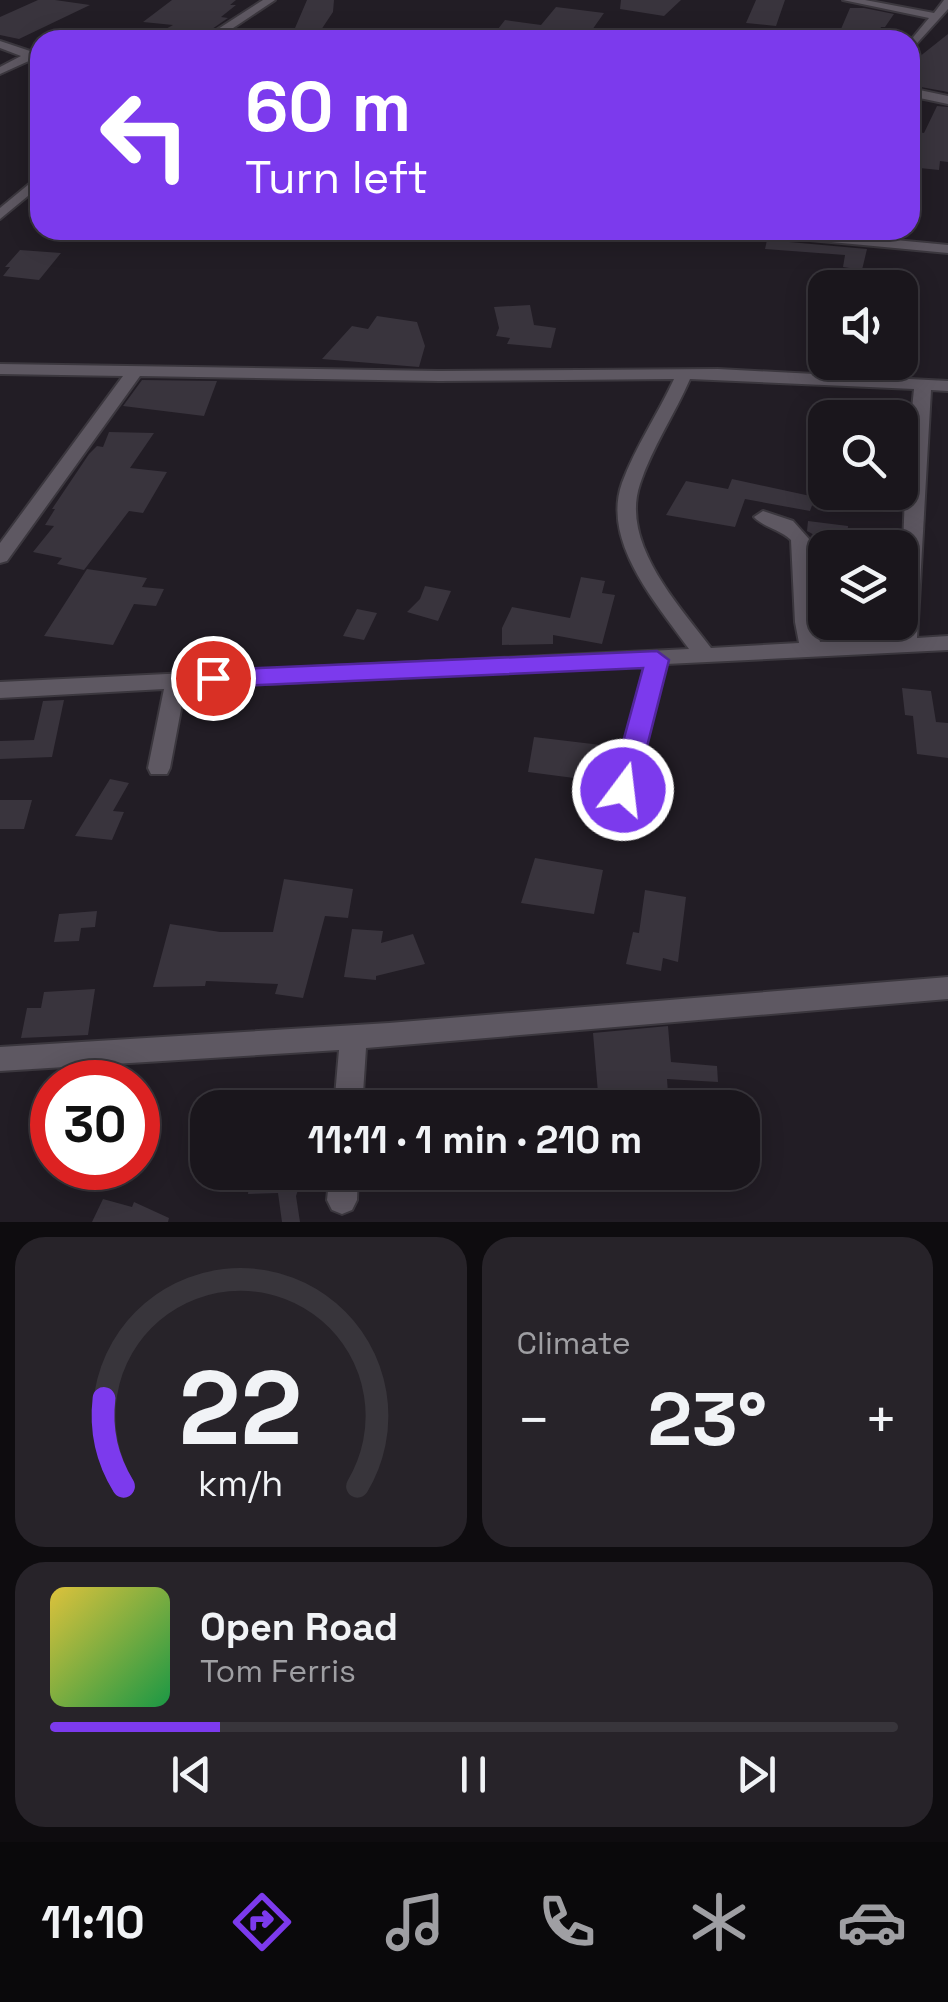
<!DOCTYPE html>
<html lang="en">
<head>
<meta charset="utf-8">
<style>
  body { margin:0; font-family:"Space Grotesk",sans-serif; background:#272329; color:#f1f3f6; height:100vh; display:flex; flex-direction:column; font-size:38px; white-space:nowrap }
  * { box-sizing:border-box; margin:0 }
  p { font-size:32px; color:#9f9fa3 }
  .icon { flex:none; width:55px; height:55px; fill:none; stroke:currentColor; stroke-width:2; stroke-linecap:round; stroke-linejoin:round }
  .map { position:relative; height:1222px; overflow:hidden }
  .panel { display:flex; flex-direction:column; gap:15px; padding:15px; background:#0e0c0f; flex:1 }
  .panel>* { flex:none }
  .banner { position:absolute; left:30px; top:30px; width:890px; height:210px; border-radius:30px; box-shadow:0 5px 25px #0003,0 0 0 2px #38353b; background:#7c3aed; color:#fff; overflow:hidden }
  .tools { position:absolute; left:808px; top:270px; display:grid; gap:20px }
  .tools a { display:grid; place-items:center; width:110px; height:110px; border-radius:20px; background:#1a161c; box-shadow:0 5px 25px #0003,0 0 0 2px #38353b; font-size:50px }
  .speed { position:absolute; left:30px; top:1060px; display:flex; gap:20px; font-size:50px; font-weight:700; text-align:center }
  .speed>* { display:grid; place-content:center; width:130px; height:130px; border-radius:50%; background:#1a161c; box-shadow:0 5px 25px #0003,0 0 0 2px #38353b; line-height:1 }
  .speed .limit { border:15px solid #d22; background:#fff; color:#111 }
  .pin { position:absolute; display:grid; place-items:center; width:85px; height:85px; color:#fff; margin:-42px; border:5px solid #fff; border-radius:50%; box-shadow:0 2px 10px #0007 }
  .me { position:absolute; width:110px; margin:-55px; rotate:15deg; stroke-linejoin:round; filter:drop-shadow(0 0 8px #0008) }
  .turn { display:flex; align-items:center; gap:35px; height:210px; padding:0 50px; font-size:45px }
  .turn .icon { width:130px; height:130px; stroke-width:2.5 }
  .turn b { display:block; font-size:70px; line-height:85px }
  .big { font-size:75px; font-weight:700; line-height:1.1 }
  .panel .widget { flex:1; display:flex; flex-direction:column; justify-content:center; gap:15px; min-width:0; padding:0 35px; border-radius:30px; background:#272329 }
  .panel .dial { align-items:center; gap:0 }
  .dial svg { height:260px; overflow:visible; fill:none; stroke:#38353b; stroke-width:7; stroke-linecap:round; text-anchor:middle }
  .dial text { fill:#f1f3f6; stroke:none }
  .song { display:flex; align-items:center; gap:30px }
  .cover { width:120px; height:120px; border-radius:15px; background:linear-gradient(135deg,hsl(50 70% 55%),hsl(140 70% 35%)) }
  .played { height:10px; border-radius:5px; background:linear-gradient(90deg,#7c3aed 20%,#38353b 20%) }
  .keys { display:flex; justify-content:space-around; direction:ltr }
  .heat { display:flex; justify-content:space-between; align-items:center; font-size:55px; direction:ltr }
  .panel .tiles { flex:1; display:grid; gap:15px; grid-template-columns:1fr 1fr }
  .widget:last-child { grid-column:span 2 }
  .trip { position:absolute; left:190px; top:1090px; width:570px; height:100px; border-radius:30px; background:#1a161c; box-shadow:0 5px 25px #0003,0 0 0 2px #38353b; font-weight:700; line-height:100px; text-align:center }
  .tab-bar { display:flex; height:160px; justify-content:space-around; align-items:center; background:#0a090b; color:#9f9fa3 }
  .tab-bar .icon { width:70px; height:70px }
  .tab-bar .active { color:#7c3aed }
  .tab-bar b { font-size:45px; color:#f1f3f6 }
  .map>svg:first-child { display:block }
  .building { fill:#39343d }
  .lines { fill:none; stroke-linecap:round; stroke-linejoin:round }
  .street-casing { stroke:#3b373e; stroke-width:4 }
  .street { fill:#5e5862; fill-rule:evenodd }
  .route { fill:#7c3aed; stroke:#51269a; stroke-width:2.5 }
</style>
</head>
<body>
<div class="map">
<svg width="948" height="1222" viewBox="0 0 948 1222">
  <rect width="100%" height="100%" fill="#221d25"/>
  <path class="building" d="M38,0H55L90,5L19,39L0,35V17Z
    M172,0H236L230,5H236L221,17L228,18L196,40L162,31L173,25L143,22Z
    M307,0H334L333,12L321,30L295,28Z
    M621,0H681L664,16L620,9Z
    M756,0H785L776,26L746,23Z
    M556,7L604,13L585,40L491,38L505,20L541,25Z
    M850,8H864L894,14L885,27H881L876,40L838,36Z
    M948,34V92L910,85L914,61Z
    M937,106L948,107V162L940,161L939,170L910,167V144L918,132L924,133Z
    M767,240L867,249L862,270L843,267L845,255L765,249Z
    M20,250L61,253L39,280L3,276L10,267H5Z
    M530,305L534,325L556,328L551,348L507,344L510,338L496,336L499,328L494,307Z
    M377,316L417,322L425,346L419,367L322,359L352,326L368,329Z
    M142,380L217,381L204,416L123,406Z
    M109,432L154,433L130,468L167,472L143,513L129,511L84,570L57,564L62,558L33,552L54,526L45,525L55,509H52L89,454L97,446L103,447Z
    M732,479L815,497L810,511L745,499L735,527L666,515L686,481L728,489Z
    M808,521L848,526L847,541L834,539V548L817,546L818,537L807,531Z
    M87,569L147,578L142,587L164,589L156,606L134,604L113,645L44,636Z
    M581,577L605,581L602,593L615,595L602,644L553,635V644L502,645V628L512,607L570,618Z
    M425,586L451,591L438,621L407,612L420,599Z
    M357,609L377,613L364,640L343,636Z
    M902,688L931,691L936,722L948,723V758L917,754L913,716L905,715Z
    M64,700L52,757L0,759V741L34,740L43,701Z
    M534,737L601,745L597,781L528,772Z
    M110,779L129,783L113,811L124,812L112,840L75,836Z
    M0,800H32L24,829H0Z
    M535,858L603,870L594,914L521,903Z
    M284,879L353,889L348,918L325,916L303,998L275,994L278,984L206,981L205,986L153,987L170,924L220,932H273Z
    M645,890L686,897L678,962L663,958L661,971L626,964L633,932L639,933Z
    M97,911L95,927L81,928L79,941L54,942L59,914Z
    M352,929L383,931L381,943L413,934L425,964L376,976V980L344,977Z
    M95,989L88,1035L21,1038L27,1008H41L44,992Z
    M668,1026L671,1062L717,1066L718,1082L667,1079L669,1107L599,1105L593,1033Z
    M250,1172H304L296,1196L300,1222H282L278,1193L248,1194Z
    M103,1199L132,1207L134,1202L169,1218L168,1222H92Z"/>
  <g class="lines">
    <g class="street-casing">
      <path id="street" d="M263,0H275L215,40H201Z
        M843,0H865L934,13L944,0H948V9L910,51V41L929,18Z
        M0,41L36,53L40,55V62L31,60L0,74V67L21,56L0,48Z
        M910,88L948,96V104L910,96Z
        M40,175V186L0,219V208Z
        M738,230H790L948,245V253L745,234Z
        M0,364L439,371L718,369L948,381V391L931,390L917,638L948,636V650L666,664L634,790L631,796L623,799L615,796L612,790L645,665L185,688L170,768L167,774H151L148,768L164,689L0,698V682L689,649C657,604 601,542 622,483C635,447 658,414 674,379L439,381L140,376L7,561L0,563V543L123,376L0,374ZM690,379L914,389L906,469L900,622H897L896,639L820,642L815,622L809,539L793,521L763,511L754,517C763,527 779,529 791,540L795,622L799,643L711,648C678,604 620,543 640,484C652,447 675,414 690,379Z
        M948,977V999L366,1048L362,1108H334L339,1050L0,1071V1047L389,1023Z
        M330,1172H358L357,1200L352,1210L342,1214L332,1210L327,1200Z"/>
    </g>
    <use href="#street" class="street"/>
  </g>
  <path class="route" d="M657,651L669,660L636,790L632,796H614L610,790L643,668L213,687L201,678L213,670Z"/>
</svg>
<div class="tools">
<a><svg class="icon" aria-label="sound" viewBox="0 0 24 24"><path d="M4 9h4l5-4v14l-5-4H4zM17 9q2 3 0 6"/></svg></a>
<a><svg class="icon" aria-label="search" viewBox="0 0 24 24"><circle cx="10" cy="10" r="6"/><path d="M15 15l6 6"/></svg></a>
<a><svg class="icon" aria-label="layers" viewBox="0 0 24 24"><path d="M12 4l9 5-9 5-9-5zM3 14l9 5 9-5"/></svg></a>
</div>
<div class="speed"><div class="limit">30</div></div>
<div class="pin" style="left:213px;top:678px;background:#d93025"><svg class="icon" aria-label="arrive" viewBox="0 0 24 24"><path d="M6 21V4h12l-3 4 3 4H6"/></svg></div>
<svg class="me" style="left:623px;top:790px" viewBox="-20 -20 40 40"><circle r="17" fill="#7c3aed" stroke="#fff" stroke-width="3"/><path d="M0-11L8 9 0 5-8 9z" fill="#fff"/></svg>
<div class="trip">11:11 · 1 min · 210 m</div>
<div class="banner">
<div class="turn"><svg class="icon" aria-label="left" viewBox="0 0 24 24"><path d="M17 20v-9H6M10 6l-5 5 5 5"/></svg><div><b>60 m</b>Turn left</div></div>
</div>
</div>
<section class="panel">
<div class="tiles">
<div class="widget dial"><svg viewBox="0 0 100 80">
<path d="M14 69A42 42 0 1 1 86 69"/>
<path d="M14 69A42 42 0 0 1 8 42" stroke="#7c3aed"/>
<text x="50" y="56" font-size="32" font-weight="700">22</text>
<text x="50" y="72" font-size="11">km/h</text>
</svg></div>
<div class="widget"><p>Climate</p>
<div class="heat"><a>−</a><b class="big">23°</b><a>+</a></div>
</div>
<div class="widget">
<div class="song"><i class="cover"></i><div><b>Open Road</b><p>Tom Ferris</p></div></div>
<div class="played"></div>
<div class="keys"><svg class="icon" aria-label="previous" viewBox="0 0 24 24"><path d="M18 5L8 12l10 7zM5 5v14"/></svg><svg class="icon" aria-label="pause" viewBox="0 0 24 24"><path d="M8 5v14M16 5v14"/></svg><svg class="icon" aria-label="next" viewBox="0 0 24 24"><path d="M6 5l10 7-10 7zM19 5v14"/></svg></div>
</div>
</div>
</section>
<nav class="tab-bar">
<b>11:10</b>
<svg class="icon active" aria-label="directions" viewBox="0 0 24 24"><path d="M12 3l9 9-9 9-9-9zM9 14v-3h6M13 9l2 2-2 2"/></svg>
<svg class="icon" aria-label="music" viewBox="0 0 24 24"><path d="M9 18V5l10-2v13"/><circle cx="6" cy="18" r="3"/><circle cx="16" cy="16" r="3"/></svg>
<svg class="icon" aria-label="phone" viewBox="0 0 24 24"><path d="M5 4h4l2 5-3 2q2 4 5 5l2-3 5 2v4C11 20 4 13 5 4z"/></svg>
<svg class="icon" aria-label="climate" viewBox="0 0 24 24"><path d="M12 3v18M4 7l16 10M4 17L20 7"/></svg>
<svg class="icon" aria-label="car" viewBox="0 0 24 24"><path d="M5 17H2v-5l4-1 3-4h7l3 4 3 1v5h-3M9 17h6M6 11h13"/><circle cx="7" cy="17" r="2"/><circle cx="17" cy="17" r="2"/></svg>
</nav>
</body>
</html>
